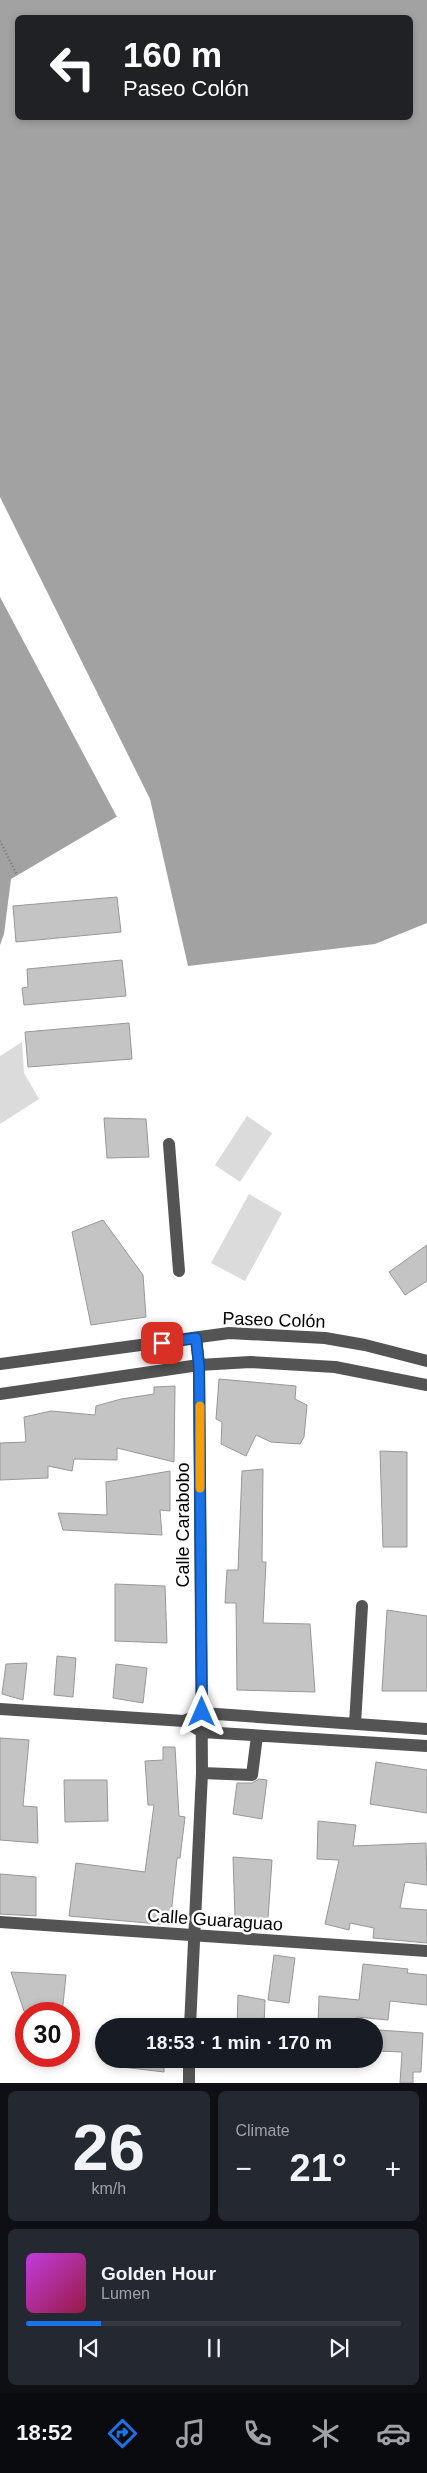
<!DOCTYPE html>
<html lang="en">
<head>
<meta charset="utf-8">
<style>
  body { margin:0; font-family:Arial,sans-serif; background:#242831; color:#f1f3f6; height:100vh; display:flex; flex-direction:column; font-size:19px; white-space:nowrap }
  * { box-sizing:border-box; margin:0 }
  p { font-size:16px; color:#9ea1a6 }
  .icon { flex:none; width:28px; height:28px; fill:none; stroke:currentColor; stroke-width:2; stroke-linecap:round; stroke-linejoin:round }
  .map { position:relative; height:2083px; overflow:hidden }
  .panel { display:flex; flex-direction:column; gap:8px; padding:8px; background:#0d0f14; flex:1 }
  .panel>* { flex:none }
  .hud { position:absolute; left:15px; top:15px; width:398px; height:105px; border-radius:8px; box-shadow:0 2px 8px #0003; background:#202124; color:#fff; overflow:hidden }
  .speed { position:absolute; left:15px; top:2002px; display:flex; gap:10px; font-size:25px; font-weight:700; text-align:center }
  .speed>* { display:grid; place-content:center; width:65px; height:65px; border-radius:50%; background:#171b24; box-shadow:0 2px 8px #0003; line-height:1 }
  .speed .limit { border:8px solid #d22; background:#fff; color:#111 }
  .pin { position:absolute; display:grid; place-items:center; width:42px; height:42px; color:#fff; margin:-21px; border-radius:10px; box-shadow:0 2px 8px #0006 }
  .me { position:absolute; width:55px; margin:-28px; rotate:0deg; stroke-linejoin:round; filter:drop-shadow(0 0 4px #0008) }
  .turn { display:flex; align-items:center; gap:18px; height:105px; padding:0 25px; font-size:22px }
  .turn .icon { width:65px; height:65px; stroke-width:2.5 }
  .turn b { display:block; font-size:35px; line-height:42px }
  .big { font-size:38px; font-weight:700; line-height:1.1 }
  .panel .tile { flex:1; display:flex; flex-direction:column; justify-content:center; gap:8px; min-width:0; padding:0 18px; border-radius:8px; background:#242831 }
  .panel .dial { align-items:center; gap:0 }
  .dial b { font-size:65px; line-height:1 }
  .song { display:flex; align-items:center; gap:15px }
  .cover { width:60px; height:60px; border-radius:8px; background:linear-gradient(135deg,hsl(290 70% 55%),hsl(340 70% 35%)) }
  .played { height:5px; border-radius:2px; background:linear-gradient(90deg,#1a73e8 20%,#363941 20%) }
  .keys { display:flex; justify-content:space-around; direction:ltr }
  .heat { display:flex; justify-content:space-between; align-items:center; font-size:28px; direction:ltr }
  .panel .tiles { flex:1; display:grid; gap:8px; grid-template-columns:1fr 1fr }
  .tile:last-child { grid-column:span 2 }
  .trip { position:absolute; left:95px; top:2018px; width:288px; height:50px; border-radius:25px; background:#171b24; box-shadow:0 2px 8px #0003; font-weight:700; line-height:50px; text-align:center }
  .tab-bar { display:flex; height:80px; justify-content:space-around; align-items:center; background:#090b0e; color:#9ea1a6 }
  .tab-bar .icon { width:35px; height:35px }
  .tab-bar .active { color:#1a73e8 }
  .tab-bar b { font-size:22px; color:#f1f3f6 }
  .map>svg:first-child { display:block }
  .green { fill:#dbdbdb }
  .water { fill:#a2a2a2; fill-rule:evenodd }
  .pier { fill:#fff }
  .building { fill:#c4c4c4; stroke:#989898 }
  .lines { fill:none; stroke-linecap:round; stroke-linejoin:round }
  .path { stroke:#767676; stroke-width:2.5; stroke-dasharray:1 2.5; stroke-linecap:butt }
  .minor { stroke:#545454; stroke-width:12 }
  .route-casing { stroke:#114b97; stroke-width:12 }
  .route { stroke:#1a73e8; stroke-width:9 }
  .slow { stroke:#f59e0b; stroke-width:9 }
  .labels { text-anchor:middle; stroke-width:5; stroke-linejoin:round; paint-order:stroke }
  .street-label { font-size:18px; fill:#000; stroke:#fff }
</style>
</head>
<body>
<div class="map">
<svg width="427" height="2083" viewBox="0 0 427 2083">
  <rect width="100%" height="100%" fill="#fff"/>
  <path class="green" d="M22,1042L24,1073L39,1099L0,1124V1056Z
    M247,1116L272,1133L240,1182L215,1165Z
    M249,1194L282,1213L245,1281L211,1263Z"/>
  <path class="water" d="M0,0H427V923L375,944L188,966L150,799L140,803L11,879L4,934L0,945ZM18,18H410V118H18Z"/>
  <path class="pier" d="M0,497L150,799L117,817L0,597Z"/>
  <path class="building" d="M117,897L121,932L16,942L13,906Z
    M122,960L126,996L24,1005L22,988L28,987L27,969Z
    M129,1023L132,1059L28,1067L25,1032Z
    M104,1118L146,1119L149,1157L107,1158Z
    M103,1220L143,1275L146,1317L91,1325L72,1232Z
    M427,1245V1281L405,1295L389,1272Z
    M219,1379L296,1386L295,1399L307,1405L304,1437L300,1444L271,1442L256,1435L246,1456L221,1444L222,1422L216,1419Z
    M175,1386L174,1462L117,1448V1460L74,1459L72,1471L48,1466V1478L0,1480V1443L26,1442L24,1417L51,1411L95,1415L96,1406L121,1399L154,1394V1387Z
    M380,1451L407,1452V1547H383Z
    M263,1469L262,1562H266L263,1623L310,1624L315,1692L237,1690L236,1603H225L227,1570H238L242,1471Z
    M170,1471V1511L160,1510L162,1535L63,1530L58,1513L107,1515L106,1482Z
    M115,1584L165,1586L167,1643L115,1641Z
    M387,1610L427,1616V1691H382Z
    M57,1656L76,1658L73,1697L54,1695Z
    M27,1663L23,1700L2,1694L6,1664Z
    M116,1664L147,1668L143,1703L113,1698Z
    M0,1738L29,1740L23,1806L37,1807L38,1843L0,1840Z
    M163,1747H175L179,1816L185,1817L180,1858H177L170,1925L69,1916L76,1863L145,1872L154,1805H148L145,1761L163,1760Z
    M376,1762L427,1770V1813L370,1804Z
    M259,1779L267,1780L262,1819L233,1814L237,1783H252Z
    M64,1780H107L108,1821L65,1822Z
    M318,1821L356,1825L353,1846L426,1843L427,1885L405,1882L400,1908L427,1910V1943L373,1938L374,1928L350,1923L349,1930L325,1924L339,1860L317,1859Z
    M233,1857L272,1860L268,1919L235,1917Z
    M0,1874L36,1877V1916L0,1914Z
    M274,1955L295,1958L289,2003L268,2000Z
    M363,1964L408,1969L407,1973L427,1975V2005L390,2001L388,2020L357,2017L355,2026L318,2025L319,1996L359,2000Z
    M11,1972L66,1975L62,2014H25Z
    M238,1995L265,2000L264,2026H237Z
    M378,2030L423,2033L421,2072H413V2083H400L402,2052L377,2051Z
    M122,2059H164V2072L122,2067Z"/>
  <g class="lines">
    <path class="path" d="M0,841L17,875"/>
    <path class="minor" d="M169,1144L179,1271
      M0,1364L229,1333L325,1338L365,1345L427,1361
      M0,1394L199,1365L250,1362L335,1367L427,1385
      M0,1709L184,1721
      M202,1713L184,1721L202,1732L427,1746
      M202,1713L427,1729
      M355,1724L362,1606
      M202,1773L252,1775L257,1736
      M0,1922L427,1951
      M190,2026L202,1773L199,1365L196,1338
      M189,2083V2059"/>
  </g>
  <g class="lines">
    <g class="route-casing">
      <path id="route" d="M162,1343L196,1338L199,1365L202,1712"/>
    </g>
    <use href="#route" class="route"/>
    <path class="slow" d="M200,1406V1488"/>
  </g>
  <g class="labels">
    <g class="street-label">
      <text transform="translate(274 1320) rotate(2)" y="6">Paseo Colón</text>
      <text transform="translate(183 1525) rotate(-90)" y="6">Calle Carabobo</text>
      <text transform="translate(215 1920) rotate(4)" y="6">Calle Guaraguao</text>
    </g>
  </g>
</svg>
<div class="speed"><div class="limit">30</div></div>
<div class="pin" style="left:162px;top:1343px;background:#d93025"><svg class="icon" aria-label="arrive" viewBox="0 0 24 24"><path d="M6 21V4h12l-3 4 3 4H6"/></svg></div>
<svg class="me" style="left:202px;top:1712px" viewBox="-20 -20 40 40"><path d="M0-17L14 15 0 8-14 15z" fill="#1a73e8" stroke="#fff" stroke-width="4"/></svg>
<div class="trip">18:53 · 1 min · 170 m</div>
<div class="hud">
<div class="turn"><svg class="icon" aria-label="left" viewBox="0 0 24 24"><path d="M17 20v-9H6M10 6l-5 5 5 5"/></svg><div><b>160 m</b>Paseo Colón</div></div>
</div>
</div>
<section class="panel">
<div class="tiles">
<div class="tile dial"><b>26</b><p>km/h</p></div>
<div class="tile"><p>Climate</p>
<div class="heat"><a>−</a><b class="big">21°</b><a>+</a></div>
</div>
<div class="tile">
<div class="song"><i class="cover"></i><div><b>Golden Hour</b><p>Lumen</p></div></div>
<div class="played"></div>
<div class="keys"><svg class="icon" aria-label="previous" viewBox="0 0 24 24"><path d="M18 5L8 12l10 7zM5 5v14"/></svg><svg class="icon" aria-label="pause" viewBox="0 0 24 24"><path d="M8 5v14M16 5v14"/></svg><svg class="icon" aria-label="next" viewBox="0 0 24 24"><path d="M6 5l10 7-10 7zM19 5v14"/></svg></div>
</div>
</div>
</section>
<nav class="tab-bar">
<b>18:52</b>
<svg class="icon active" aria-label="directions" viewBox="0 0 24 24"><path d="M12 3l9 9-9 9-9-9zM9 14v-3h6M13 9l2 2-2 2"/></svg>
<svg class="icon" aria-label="music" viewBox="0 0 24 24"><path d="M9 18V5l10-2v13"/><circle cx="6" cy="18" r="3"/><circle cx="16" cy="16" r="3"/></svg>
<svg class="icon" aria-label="phone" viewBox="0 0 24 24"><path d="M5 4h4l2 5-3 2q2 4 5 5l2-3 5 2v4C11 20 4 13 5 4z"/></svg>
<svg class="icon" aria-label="climate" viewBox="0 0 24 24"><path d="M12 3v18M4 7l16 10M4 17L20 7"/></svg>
<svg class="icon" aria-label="car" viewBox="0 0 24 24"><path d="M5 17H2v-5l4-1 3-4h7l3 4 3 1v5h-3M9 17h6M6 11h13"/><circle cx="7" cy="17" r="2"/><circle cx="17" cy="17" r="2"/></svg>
</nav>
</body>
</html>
